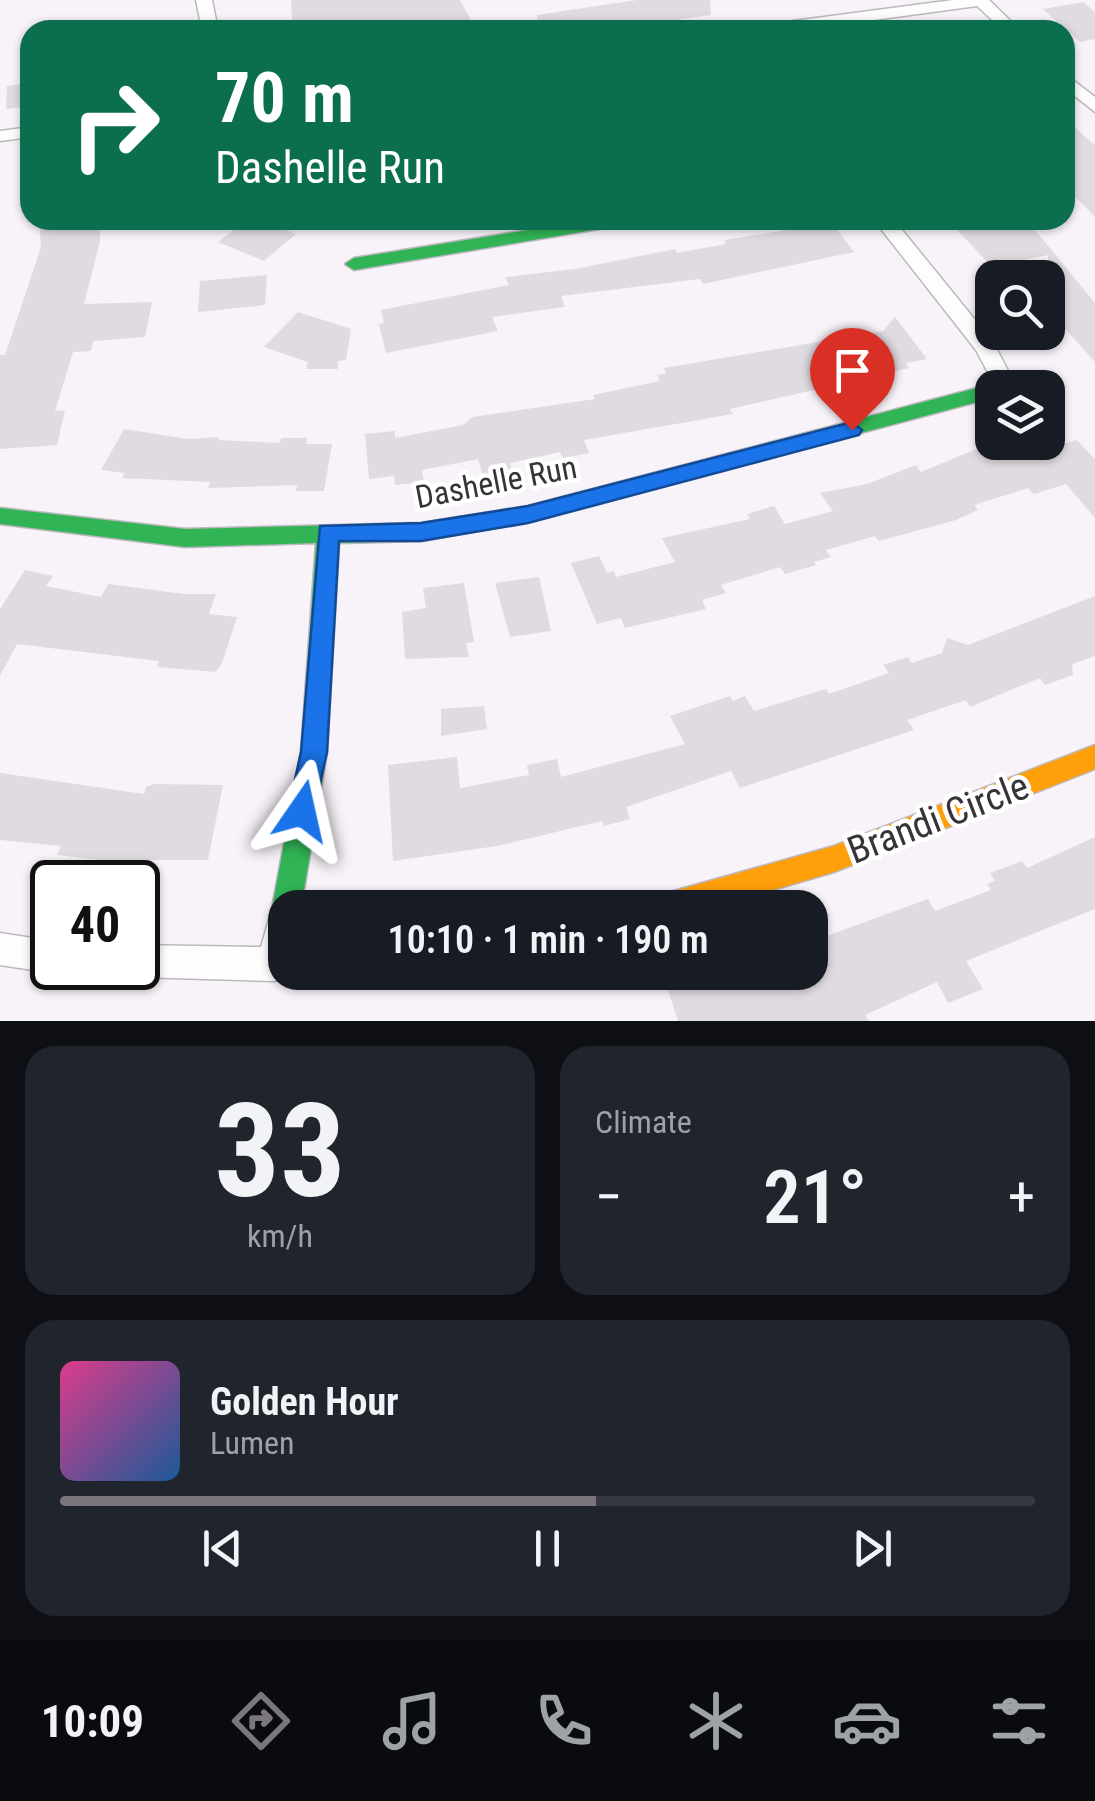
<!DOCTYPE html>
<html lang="en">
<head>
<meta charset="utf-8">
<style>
  body { margin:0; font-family:"Roboto Condensed",sans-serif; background:#20242c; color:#f1f3f6; height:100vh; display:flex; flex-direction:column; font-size:38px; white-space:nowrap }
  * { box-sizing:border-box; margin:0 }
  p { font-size:32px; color:#9ea1a6 }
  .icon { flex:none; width:55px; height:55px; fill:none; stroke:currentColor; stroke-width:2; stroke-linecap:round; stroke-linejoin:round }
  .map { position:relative; height:1021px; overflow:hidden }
  .sheet { display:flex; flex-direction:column; gap:25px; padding:25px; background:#0d0f14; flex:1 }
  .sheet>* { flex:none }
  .guide { position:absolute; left:20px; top:20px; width:1055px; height:210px; border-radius:30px; box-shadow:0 2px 8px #0004; background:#0b6e4f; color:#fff; overflow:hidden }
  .fabs { position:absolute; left:975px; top:260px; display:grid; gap:20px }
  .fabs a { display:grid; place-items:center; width:90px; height:90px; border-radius:20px; background:#171b24; box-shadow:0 2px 8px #0004; font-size:50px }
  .speed { position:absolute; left:30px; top:860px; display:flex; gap:20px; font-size:50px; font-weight:700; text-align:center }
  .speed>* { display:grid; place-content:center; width:130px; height:130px; border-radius:50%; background:#171b24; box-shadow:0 2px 8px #0004; line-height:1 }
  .speed .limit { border:5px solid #111; border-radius:15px; background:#fff; color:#111 }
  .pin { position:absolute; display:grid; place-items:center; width:85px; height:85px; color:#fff; margin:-102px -42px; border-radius:50% 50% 50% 0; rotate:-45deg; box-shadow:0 0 10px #0007 }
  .pin .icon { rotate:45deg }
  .me { position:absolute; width:110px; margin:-55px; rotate:11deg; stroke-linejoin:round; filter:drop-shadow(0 0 8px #0008) }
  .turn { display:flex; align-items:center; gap:35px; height:210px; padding:0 30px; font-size:45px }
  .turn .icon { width:130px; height:130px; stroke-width:2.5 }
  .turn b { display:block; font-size:70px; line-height:85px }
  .big { font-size:75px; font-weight:600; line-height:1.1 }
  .sheet .tile { flex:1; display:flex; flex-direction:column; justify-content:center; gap:15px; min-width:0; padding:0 35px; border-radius:30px; background:#20242c }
  .sheet .dial { align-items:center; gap:0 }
  .dial b { font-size:130px; line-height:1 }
  .song { display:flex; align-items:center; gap:30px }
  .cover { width:120px; height:120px; border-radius:15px; background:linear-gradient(135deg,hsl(330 70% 55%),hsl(210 70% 35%)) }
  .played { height:10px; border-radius:5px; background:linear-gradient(90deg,#7b767c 55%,#363941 55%) }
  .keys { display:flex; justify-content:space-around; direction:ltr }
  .heat { display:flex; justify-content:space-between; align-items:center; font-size:55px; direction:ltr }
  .sheet .tiles { flex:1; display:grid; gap:25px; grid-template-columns:1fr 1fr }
  .tile:last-child { grid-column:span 2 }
  .trip { position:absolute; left:268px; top:890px; width:560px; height:100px; border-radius:30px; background:#171b24; box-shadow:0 2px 8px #0004; font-weight:600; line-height:100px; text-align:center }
  .menu { display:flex; height:160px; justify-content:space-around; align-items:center; background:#090b0e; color:#9ea1a6 }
  .menu .icon { width:70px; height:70px }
  .menu .active { color:#7b767c }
  .menu b { font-size:45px; color:#f1f3f6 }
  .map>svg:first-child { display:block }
  .building { fill:#e0dbe1 }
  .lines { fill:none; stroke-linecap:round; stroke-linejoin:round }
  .street-casing { stroke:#bcb8bd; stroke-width:3 }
  .fast-casing { stroke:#bcb8bd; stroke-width:3 }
  .slow-casing { stroke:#bcb8bd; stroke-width:3 }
  .street { fill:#fefdfe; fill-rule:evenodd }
  .fast { fill:#30b455; fill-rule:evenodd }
  .slow { fill:#ff9f0a; fill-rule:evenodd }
  .route { fill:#1a73e8; stroke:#114b97; stroke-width:2.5 }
  .labels { text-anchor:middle; stroke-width:9; stroke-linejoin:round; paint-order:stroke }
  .street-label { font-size:32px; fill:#383338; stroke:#fff }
  .near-street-label { font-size:38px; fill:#383338; stroke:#fff }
</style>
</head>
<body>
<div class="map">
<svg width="1095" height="1021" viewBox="0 0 1095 1021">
  <rect width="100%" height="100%" fill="#f8f2f9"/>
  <path class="building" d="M291,0H460L476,30H293Z
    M637,0H710L711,15L602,30H538L537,15Z
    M1083,2L1095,12V39L1080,42L1043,9Z
    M30,83V106L6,109L7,86Z
    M1065,119L1095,145V217L1065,186Z
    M39,220H100V241L84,304L152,302L145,337L93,341L91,351L73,352L55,411L65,410L57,445L0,449V355H5L41,247Z
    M246,220H260L296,234L264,261L218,242Z
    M948,220H1027L1095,303V362L1048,310V255L991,266Z
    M832,223L854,252L703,284L700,279L561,296L565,307L492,317L498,331L386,353L379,324L384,323L381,310L509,285L505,277L575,269L675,249L677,253L726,244L724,240Z
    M267,275L265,305L198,312L200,281Z
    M298,312L351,329L346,360L338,361V369H306L308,362L264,347Z
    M895,317L927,359L906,363L909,368L730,409L733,414L584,440L589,453L563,458L560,452L510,463L512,470L483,476L478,459L422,470L424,482L395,485L394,476L369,479L365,434L395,431V438L463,425L473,417L595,399L593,395L660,381L657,375L666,373L664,368L883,331Z
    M124,429L188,439L219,437L218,440L280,443L281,438H307L306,444H332L324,491H296L297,485L208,488L210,482L122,478L125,473L101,470Z
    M1077,440L1095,459V518L1066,484L1034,494L1028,488L974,505L978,510L956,520L879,541L875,536L826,550L831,557L814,562L816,565L785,574L780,567L721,585L726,593L702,600L706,609L625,628L621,618L597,624L571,563L599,556L607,573L614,571L616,577L675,562L662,538L750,519L747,514L774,506L785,524L833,511L820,493L867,484L916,465L921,472L984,446L990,454L1011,447L1020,457Z
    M25,570L53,576L46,586L101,597L108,584L184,594H216L209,614L237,617L222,663L216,672L157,667L159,661L17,644L0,676V609Z
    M539,577L551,631L510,637L495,583Z
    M464,583L474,642L466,643L469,657L405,659L402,612L426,608L423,588Z
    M1095,596V656L1072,664L1073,675L1045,685L1040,678L970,707L966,700L907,720L914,730L740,788L731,771L626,807L630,819L604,826L602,821L497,846L393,861L388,765L457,757L460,788L529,775L527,765L557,759L561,777L685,744L670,716L730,696L733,701L745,696L754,711L826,689L829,694L889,673L883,665L908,657L912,663L942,653L947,638L968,645Z
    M484,706L487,729L441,736V709Z
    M0,773L144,794L146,787L154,784L223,785L208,860H99L57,855L61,846L0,840Z
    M1095,837V909L966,961L983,989L948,1003L937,982L865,1015L869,1021H678L667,987L716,972H725L731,988L774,972H810V942L928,899L935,911L991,890L987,884L995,881L990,873L1022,861L1027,868Z"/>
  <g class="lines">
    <g class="street-casing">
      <path id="street" d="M196,0H212L218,30H202Z
        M953,0H989L1020,30H1003L977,6L800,30H755L763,25Z
        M1065,74L1095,97V112L1065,88Z
        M30,127V137L0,141V131Z
        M874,220H894L993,342L1017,388L992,389L994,384L976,350Z
        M285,898L299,908H285V972H298L297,976L274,981L138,977L126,973L124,968H138V945L261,947L274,902Z
        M0,933L52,941V968H64L52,973L0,965Z"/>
    </g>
    <g class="fast-casing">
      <path id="fast" d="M590,220H632L623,225L354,270L345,264L354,258Z
        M992,384L1000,388H992V398L528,522L421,541L339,543L327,752L301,908H285V921L276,918L272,908L301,752L316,543L185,547L0,524V508L185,529L421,523L528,506Z"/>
    </g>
    <g class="slow-casing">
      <path id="slow" d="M1095,745V769L834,872L712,908H649L653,898L663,894L834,846Z"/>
    </g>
    <use href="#street" class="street"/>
    <use href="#fast" class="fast"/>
    <use href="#slow" class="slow"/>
  </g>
  <path class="route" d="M852,422L862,430L859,435L528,523L421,541H339L327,752L312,820L302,823L292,820L288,811L301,752L320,526L421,523L528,506Z"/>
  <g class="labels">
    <g class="street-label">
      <text transform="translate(496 482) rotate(-11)" y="11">Dashelle Run</text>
    </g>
    <g class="near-street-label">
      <text transform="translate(938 818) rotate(-21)" y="13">Brandi Circle</text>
    </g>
  </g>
</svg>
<div class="fabs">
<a><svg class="icon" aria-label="search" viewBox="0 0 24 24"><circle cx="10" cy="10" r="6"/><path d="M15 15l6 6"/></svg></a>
<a><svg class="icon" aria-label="layers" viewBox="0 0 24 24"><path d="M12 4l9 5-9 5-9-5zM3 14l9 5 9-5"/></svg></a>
</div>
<div class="speed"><div class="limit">40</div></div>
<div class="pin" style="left:852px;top:430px;background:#d93025"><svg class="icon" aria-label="arrive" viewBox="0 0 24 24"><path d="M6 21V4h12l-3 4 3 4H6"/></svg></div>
<svg class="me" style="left:302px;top:811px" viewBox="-20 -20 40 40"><path d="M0-17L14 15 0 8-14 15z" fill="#1a73e8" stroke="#fff" stroke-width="4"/></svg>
<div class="trip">10:10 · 1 min · 190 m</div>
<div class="guide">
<div class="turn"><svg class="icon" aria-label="right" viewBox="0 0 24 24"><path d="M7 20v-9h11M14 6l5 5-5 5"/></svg><div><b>70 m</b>Dashelle Run</div></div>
</div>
</div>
<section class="sheet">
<div class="tiles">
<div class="tile dial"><b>33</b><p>km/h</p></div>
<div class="tile"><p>Climate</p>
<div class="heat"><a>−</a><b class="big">21°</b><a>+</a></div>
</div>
<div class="tile">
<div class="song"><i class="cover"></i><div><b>Golden Hour</b><p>Lumen</p></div></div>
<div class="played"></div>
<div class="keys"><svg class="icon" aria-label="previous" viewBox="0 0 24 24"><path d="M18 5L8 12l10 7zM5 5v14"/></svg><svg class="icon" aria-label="pause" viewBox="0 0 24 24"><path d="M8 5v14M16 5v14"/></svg><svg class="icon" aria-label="next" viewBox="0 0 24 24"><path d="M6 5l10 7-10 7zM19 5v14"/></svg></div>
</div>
</div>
</section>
<nav class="menu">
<b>10:09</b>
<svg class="icon active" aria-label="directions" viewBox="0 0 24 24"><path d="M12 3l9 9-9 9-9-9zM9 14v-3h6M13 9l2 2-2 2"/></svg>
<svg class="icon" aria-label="music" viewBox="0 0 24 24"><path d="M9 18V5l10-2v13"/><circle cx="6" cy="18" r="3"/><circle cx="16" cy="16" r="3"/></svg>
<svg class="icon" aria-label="phone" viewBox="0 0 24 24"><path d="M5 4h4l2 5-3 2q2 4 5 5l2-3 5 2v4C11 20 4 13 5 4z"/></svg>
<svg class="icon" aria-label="climate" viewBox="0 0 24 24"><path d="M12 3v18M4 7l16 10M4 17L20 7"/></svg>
<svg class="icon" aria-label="car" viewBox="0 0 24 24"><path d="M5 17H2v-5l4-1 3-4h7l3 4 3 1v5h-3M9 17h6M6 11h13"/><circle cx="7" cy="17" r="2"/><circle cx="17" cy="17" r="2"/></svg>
<svg class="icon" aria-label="filters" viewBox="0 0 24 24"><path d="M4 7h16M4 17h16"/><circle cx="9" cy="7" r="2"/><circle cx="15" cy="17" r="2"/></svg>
</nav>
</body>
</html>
